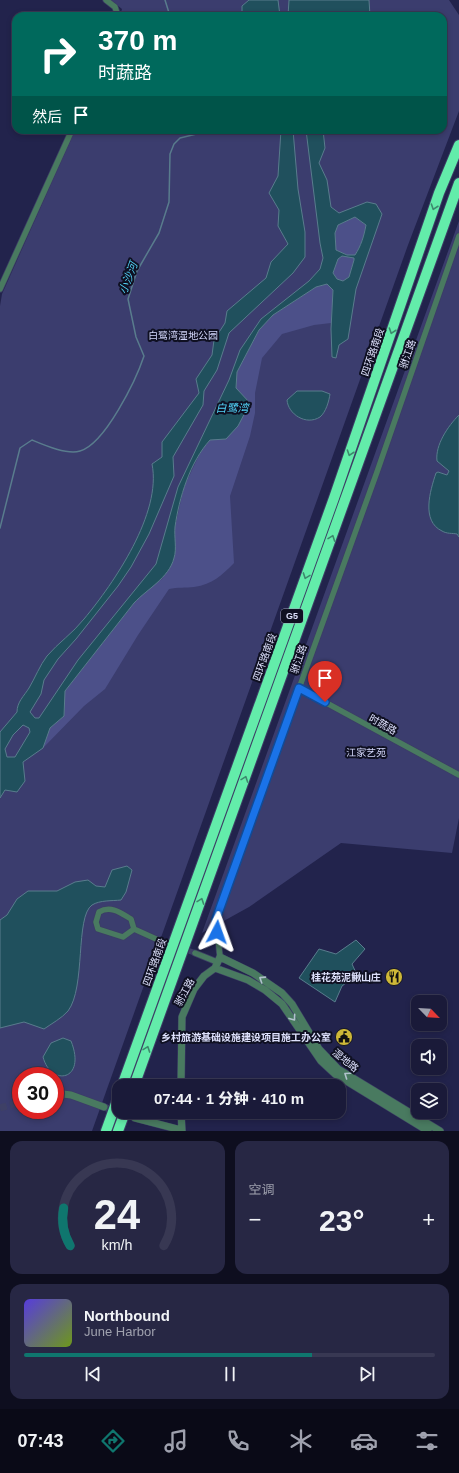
<!DOCTYPE html>
<html lang="zh">
<head>
<meta charset="utf-8">
<style>
  body { margin:0; font-family:Arial,"Noto Sans SC",sans-serif; background:#272744; color:#f1f3f6; height:100vh; display:flex; flex-direction:column; font-size:15px; white-space:nowrap }
  * { box-sizing:border-box; margin:0 }
  p { font-size:13px; color:#9fa1ae }
  .icon { flex:none; width:22px; height:22px; fill:none; stroke:currentColor; stroke-width:2; stroke-linecap:round; stroke-linejoin:round }
  .map { position:relative; height:1131px; overflow:hidden }
  .details { display:flex; flex-direction:column; gap:10px; padding:10px; background:#0e0e1f; flex:1 }
  .details>* { flex:none }
  .banner { position:absolute; left:12px; top:12px; width:435px; height:122px; border-radius:12px; box-shadow:0 2px 6px #0003,0 0 0 1px #383853; background:#00695c; color:#fff; overflow:hidden }
  .needle { width:26px; rotate:115deg }
  .fabs { position:absolute; left:411px; top:995px; display:grid; gap:8px }
  .fabs a { display:grid; place-items:center; width:36px; height:36px; border-radius:8px; background:#1a1a39; box-shadow:0 2px 6px #0003,0 0 0 1px #383853; font-size:20px }
  .speed { position:absolute; left:12px; top:1067px; display:flex; gap:8px; font-size:20px; font-weight:700; text-align:center }
  .speed>* { display:grid; place-content:center; width:52px; height:52px; border-radius:50%; background:#1a1a39; box-shadow:0 2px 6px #0003,0 0 0 1px #383853; line-height:1 }
  .speed .limit { border:6px solid #d22; background:#fff; color:#111 }
  .pin { position:absolute; display:grid; place-items:center; width:34px; height:34px; color:#fff; margin:-41px -17px; border-radius:50% 50% 50% 0; rotate:-45deg; box-shadow:0 0 4px #0007 }
  .pin .icon { rotate:45deg }
  .me { position:absolute; width:44px; margin:-22px; rotate:4deg; stroke-linejoin:round; filter:drop-shadow(0 0 3px #0008) }
  .turn { display:flex; align-items:center; gap:14px; height:84px; padding:0 20px; font-size:18px }
  .turn .icon { width:52px; height:52px; stroke-width:2.5 }
  .turn b { display:block; font-size:28px; line-height:34px }
  .then { display:flex; align-items:center; height:38px; padding:0 20px; background:#0003; gap:8px; font-size:15px }
  .big { font-size:30px; font-weight:800; line-height:1.1 }
  .details .widget { flex:1; display:flex; flex-direction:column; justify-content:center; gap:6px; min-width:0; padding:0 14px; border-radius:12px; background:#272744 }
  .details .dial { align-items:center; gap:0 }
  .dial svg { height:104px; overflow:visible; fill:none; stroke:#383853; stroke-width:7; stroke-linecap:round; text-anchor:middle }
  .dial text { fill:#f1f3f6; stroke:none }
  .song { display:flex; align-items:center; gap:12px }
  .cover { width:48px; height:48px; border-radius:6px; background:linear-gradient(135deg,hsl(250 70% 55%),hsl(80 70% 35%)) }
  .played { height:4px; border-radius:2px; background:linear-gradient(90deg,#0f766e 70%,#383853 70%) }
  .keys { display:flex; justify-content:space-around; direction:ltr }
  .heat { display:flex; justify-content:space-between; align-items:center; font-size:22px; direction:ltr }
  .details .tiles { flex:1; display:grid; gap:10px; grid-template-columns:1fr 1fr }
  .widget:last-child { grid-column:span 2 }
  .trip { position:absolute; left:112px; top:1079px; width:234px; height:40px; border-radius:12px; background:#1a1a39; box-shadow:0 2px 6px #0003,0 0 0 1px #383853; font-weight:800; line-height:40px; text-align:center }
  .tabs { display:flex; height:64px; justify-content:space-around; align-items:center; background:#0a0a17; color:#9fa1ae }
  .tabs .icon { width:28px; height:28px }
  .tabs .on { color:#0f766e }
  .tabs b { font-size:18px; color:#f1f3f6 }
  .map>svg:first-child { display:block }
  .green { fill:#3b3d6e; fill-rule:evenodd }
  .forest { fill:#4c5089 }
  .water { fill:#20505d; stroke:#597c8d; fill-rule:evenodd }
  .lines { fill:none; stroke-linecap:round; stroke-linejoin:round }
  .stream { stroke:#597c8d; stroke-width:1.5 }
  .minor-tunnel { stroke:#3e4066; stroke-width:5.5; stroke-dasharray:5.5 3; stroke-linecap:butt }
  .tertiary-tunnel { stroke:#3e4066; stroke-width:7; stroke-dasharray:7 3.5; stroke-linecap:butt }
  .minor-casing { stroke:#3c3e65; stroke-width:7 }
  .tertiary-casing { stroke:#3c3e65; stroke-width:8 }
  .motorway-casing { stroke:#3c3e65; stroke-width:12 }
  .minor { stroke:#497a60; stroke-width:5.5 }
  .tertiary { stroke:#497a60; stroke-width:7 }
  .motorway { stroke:#63ecaa; stroke-width:10 }
  .oneway { stroke:#3d896d }
  .oneway2 { stroke:#b1c2cd }
  .route-casing { stroke:#114b97; stroke-width:10 }
  .route { stroke:#1a73e8; stroke-width:7 }
  .labels { text-anchor:middle; stroke-width:4; stroke-linejoin:round; paint-order:stroke }
  .shield { fill:#0f1022; stroke:#a0a2bb; stroke-width:1 }
  .shield-label { font-size:9px; font-weight:bold; fill:#dee1fc }
  .park-label { font-size:10px; fill:#d2d6fa; stroke:#0f1022 }
  .street-label { font-size:10px; fill:#dee1fc; stroke:#0f1022 }
  .poi-label { font-size:10px; font-weight:bold; fill:#dee1fc; stroke:#0f1022; text-anchor:end }
  .water-label { font-size:11px; font-style:italic; fill:#52d5f9; stroke:#0f1022 }
</style>
</head>
<body>
<div class="map">
<svg width="459" height="1131" viewBox="0 0 459 1131">
  <rect width="100%" height="100%" fill="#22234c"/>
  <path class="green" d="M111,0H449L459,15V111L408,245L92,1131H0V306L2,294L75,130H443V16H120L122,9ZM21,1076H55V1110H21Z
    M459,221V818L452,853L341,843L249,907L202,933Z"/>
  <path class="forest" d="M355,217L366,225C364,236 361,246 355,256L347,255L336,250L335,233L338,225Z
    M342,256L354,258V260L349,277L343,281L337,279L333,273L338,259Z
    M327,284L333,290L331,323L314,325L282,334L262,358L255,393V413L250,436L230,496L234,563C221,576 213,584 194,587C186,588 177,587 169,589L138,635L105,689L84,706L43,748L50,728L64,716L65,691L134,603L144,592L162,579L174,559L175,527L184,487L202,449L210,440L236,388L237,372L259,330L273,315L316,287Z"/>
  <path class="water" d="M249,0H278L280,16H242V6Z
    M289,0H369L370,16H288Z
    M281,130H293L298,189L305,232V257L293,273L229,333L217,370L204,391L203,405L173,457L174,476L149,534L131,567L118,586L76,639L58,659L44,680L41,694L30,712L35,718H39L78,660L156,564L178,487L229,380L240,350L261,319L309,281L320,269L323,258L320,243L306,130H323L325,148L319,163L327,180L331,207L339,213L367,202L376,204L382,214L356,289L348,339L339,345L336,358L332,357L331,329L333,290L327,284L316,287L273,315L259,330L237,372L236,388L250,403L238,426L226,439L210,440C190,462 179,498 175,527C174,537 177,549 174,558C169,578 147,589 134,603L65,691L64,716L50,728L43,748L23,762L25,781L17,792L5,790L0,798V732L17,712C17,702 24,696 29,688C35,678 40,665 47,656C58,643 73,633 84,619C114,583 162,513 152,464L162,457V442L199,393L196,379L212,355L214,340L225,323L227,311L266,278L271,262L288,244L278,226L279,210L269,193L278,176ZM355,217L366,225C364,236 361,246 355,255H347L336,250L335,233L338,225ZM342,256L354,258V260L349,277L343,281L337,279L333,273L338,259ZM23,725L29,728L30,732L15,757H7L5,749L13,735Z
    M297,391H322L330,394C329,401 326,412 320,417C306,426 288,414 287,400Z
    M459,415V537L457,534C452,533 447,534 442,531C421,521 430,491 436,473L438,472L447,475L449,471L437,461C435,445 448,426 459,415Z
    M127,866L132,870L126,892L121,900C112,901 100,900 92,905C75,917 86,987 68,1011C62,1018 51,1024 44,1029L24,1022L0,1028V920L7,915L17,899L28,891H57L75,882L88,880L96,886L105,887L112,870Z
    M356,940L365,949L352,964L357,975L342,986L335,1002L299,978L319,949L336,954Z
    M63,1038L71,1041C87,1081 51,1087 43,1057L51,1043Z"/>
  <g class="lines">
    <path class="stream" d="M165,0L170,16
      M0,528L20,448L32,440C44,445 67,455 80,451C105,444 136,380 144,356L136,337L128,299L137,271L159,233L169,202L170,154L174,144L180,138L213,130"/>
    <path class="minor-tunnel" d="M181,948L195,953"/>
    <path class="tertiary-tunnel" d="M104,1107L135,1118
      M0,1108L21,1102"/>
    <g class="minor-casing">
      <path id="minor" d="M106,0L115,7L118,16
        M0,289L72,130
        M299,688L459,775
        M134,929L123,937L98,929L96,922L99,912C111,905 121,913 131,919L134,929L165,943
        M195,953L217,962
        M220,957L216,919L377,472L459,236"/>
    </g>
    <g class="tertiary-casing">
      <path id="tertiary" d="M215,968L248,980L265,990L282,1004L321,1061L335,1074L428,1131
        M181,1086L182,1017L194,989L204,976L215,968L220,957L253,973L282,993L292,1004L319,1049L338,1069L440,1131
        M55,1093L71,1095L104,1107
        M181,1112L182,1131
        M135,1118L181,1130"/>
    </g>
    <g class="motorway-casing">
      <path id="motorway" d="M122,1086L334,498L439,193L459,145
        M134,1086L459,183
        M106,1131L119,1095
        M118,1131L125,1112"/>
    </g>
    <use href="#minor" class="minor"/>
    <use href="#tertiary" class="tertiary"/>
    <use href="#motorway" class="motorway"/>
  </g>
  <defs><path id="oneway-chevron" d="M-2-3.5L2.5 0L-2 3.5" fill="none" stroke-width="1.6" stroke-linecap="round" stroke-linejoin="round"/></defs>
  <g class="oneway">
    <use href="#oneway-chevron" transform="translate(434 207) rotate(109)"/>
    <use href="#oneway-chevron" transform="translate(392 331) rotate(109)"/>
    <use href="#oneway-chevron" transform="translate(350 453) rotate(109)"/>
    <use href="#oneway-chevron" transform="translate(332 538) rotate(-70)"/>
    <use href="#oneway-chevron" transform="translate(306 576) rotate(110)"/>
    <use href="#oneway-chevron" transform="translate(245 779) rotate(-70)"/>
    <use href="#oneway-chevron" transform="translate(201 901) rotate(-70)"/>
    <use href="#oneway-chevron" transform="translate(147 1049) rotate(-70)"/>
  </g>
  <g class="oneway2">
    <use href="#oneway-chevron" transform="translate(262 979) rotate(-147)"/>
    <use href="#oneway-chevron" transform="translate(293 1018) rotate(54)"/>
    <use href="#oneway-chevron" transform="translate(347 1075) rotate(-145)"/>
  </g>
  <g class="lines">
    <g class="route-casing">
      <path id="route" d="M217,932L216,919L299,688L325,702"/>
    </g>
    <use href="#route" class="route"/>
  </g>
  <defs>
    <g id="restaurant-disc" transform="scale(0.9)"><circle r="9.5" fill="#ceb838" stroke="#0f1022"/><path d="M-5-6h1v4h1v-4h1v4h1v-4h1v5L-1.5 .5V6h-2V.5L-5-1ZM5-6V6H3V1.5H1.5Q1.5-4 5-6Z" fill="#111"/></g>
    <g id="civic-disc" transform="scale(0.9)"><circle r="9.5" fill="#ceb838" stroke="#0f1022"/><path d="M-.6-6.5H3V-4.5H.6V-3L4-1V1h2V6H-6V1h2V-1L-.6-3ZM-1.2 2.5V6h2.4V2.5Z" fill="#111"/></g>
  </defs>
  <g fill-rule="evenodd">
    <use href="#restaurant-disc" x="394" y="977"/>
    <use href="#civic-disc" x="344" y="1037"/>
  </g>
  <g class="labels">
    <rect class="shield" x="281" y="609" width="22" height="14" rx="3"/>
    <g class="shield-label">
      <text x="292" y="619">G5</text>
    </g>
    <g class="park-label">
      <text x="183" y="339">白鹭湾湿地公园</text>
      <text x="366" y="756">江家艺苑</text>
    </g>
    <g class="street-label">
      <text transform="translate(372 352) rotate(-71)" y="4">四环路南段</text>
      <text transform="translate(407 354) rotate(-71)" y="4">驸江路</text>
      <text transform="translate(264 657) rotate(-70)" y="4">四环路南段</text>
      <text transform="translate(298 659) rotate(-71)" y="4">驸江路</text>
      <text transform="translate(383 724) rotate(29)" y="4">时蔬路</text>
      <text transform="translate(154 962) rotate(-70)" y="4">四环路南段</text>
      <text transform="translate(184 992) rotate(-62)" y="4">驸江路</text>
      <text transform="translate(346 1060) rotate(39)" y="4">湿地路</text>
    </g>
    <g class="poi-label">
      <text x="381" y="981">桂花苑泥鳅山庄</text>
      <text x="331" y="1041">乡村旅游基础设施建设项目施工办公室</text>
    </g>
    <g class="water-label">
      <text transform="translate(128 278) rotate(-70)" y="4">小沙河</text>
      <text x="232" y="412">白鹭湾</text>
    </g>
  </g>
</svg>
<div class="fabs">
<a><svg class="needle" viewBox="-14 -14 28 28"><path d="M0-13l5 13h-10z" fill="#e53935"/><path d="M0 13l5-13h-10z" fill="#9fa1ae"/></svg></a>
<a><svg class="icon" aria-label="sound" viewBox="0 0 24 24"><path d="M4 9h4l5-4v14l-5-4H4zM17 9q2 3 0 6"/></svg></a>
<a><svg class="icon" aria-label="layers" viewBox="0 0 24 24"><path d="M12 4l9 5-9 5-9-5zM3 14l9 5 9-5"/></svg></a>
</div>
<div class="speed"><div class="limit">30</div></div>
<div class="pin" style="left:325px;top:702px;background:#d93025"><svg class="icon" aria-label="arrive" viewBox="0 0 24 24"><path d="M6 21V4h12l-3 4 3 4H6"/></svg></div>
<svg class="me" style="left:217px;top:932px" viewBox="-20 -20 40 40"><path d="M0-17L14 15 0 8-14 15z" fill="#1a73e8" stroke="#fff" stroke-width="4"/></svg>
<div class="trip">07:44 · 1 分钟 · 410 m</div>
<div class="banner">
<div class="turn"><svg class="icon" aria-label="right" viewBox="0 0 24 24"><path d="M7 20v-9h11M14 6l5 5-5 5"/></svg><div><b>370 m</b>时蔬路</div></div>
<div class="then">然后<svg class="icon" aria-label="arrive" viewBox="0 0 24 24"><path d="M6 21V4h12l-3 4 3 4H6"/></svg></div>
</div>
</div>
<section class="details">
<div class="tiles">
<div class="widget dial"><svg viewBox="0 0 100 80">
<path d="M14 69A42 42 0 1 1 86 69"/>
<path d="M14 69A42 42 0 0 1 9 40" stroke="#0f766e"/>
<text x="50" y="56" font-size="32" font-weight="700">24</text>
<text x="50" y="72" font-size="11">km/h</text>
</svg></div>
<div class="widget"><p>空调</p>
<div class="heat"><a>−</a><b class="big">23°</b><a>+</a></div>
</div>
<div class="widget">
<div class="song"><i class="cover"></i><div><b>Northbound</b><p>June Harbor</p></div></div>
<div class="played"></div>
<div class="keys"><svg class="icon" aria-label="previous" viewBox="0 0 24 24"><path d="M18 5L8 12l10 7zM5 5v14"/></svg><svg class="icon" aria-label="pause" viewBox="0 0 24 24"><path d="M8 5v14M16 5v14"/></svg><svg class="icon" aria-label="next" viewBox="0 0 24 24"><path d="M6 5l10 7-10 7zM19 5v14"/></svg></div>
</div>
</div>
</section>
<nav class="tabs">
<b>07:43</b>
<svg class="icon on" aria-label="directions" viewBox="0 0 24 24"><path d="M12 3l9 9-9 9-9-9zM9 14v-3h6M13 9l2 2-2 2"/></svg>
<svg class="icon" aria-label="music" viewBox="0 0 24 24"><path d="M9 18V5l10-2v13"/><circle cx="6" cy="18" r="3"/><circle cx="16" cy="16" r="3"/></svg>
<svg class="icon" aria-label="phone" viewBox="0 0 24 24"><path d="M5 4h4l2 5-3 2q2 4 5 5l2-3 5 2v4C11 20 4 13 5 4z"/></svg>
<svg class="icon" aria-label="climate" viewBox="0 0 24 24"><path d="M12 3v18M4 7l16 10M4 17L20 7"/></svg>
<svg class="icon" aria-label="car" viewBox="0 0 24 24"><path d="M5 17H2v-5l4-1 3-4h7l3 4 3 1v5h-3M9 17h6M6 11h13"/><circle cx="7" cy="17" r="2"/><circle cx="17" cy="17" r="2"/></svg>
<svg class="icon" aria-label="filters" viewBox="0 0 24 24"><path d="M4 7h16M4 17h16"/><circle cx="9" cy="7" r="2"/><circle cx="15" cy="17" r="2"/></svg>
</nav>
</body>
</html>
